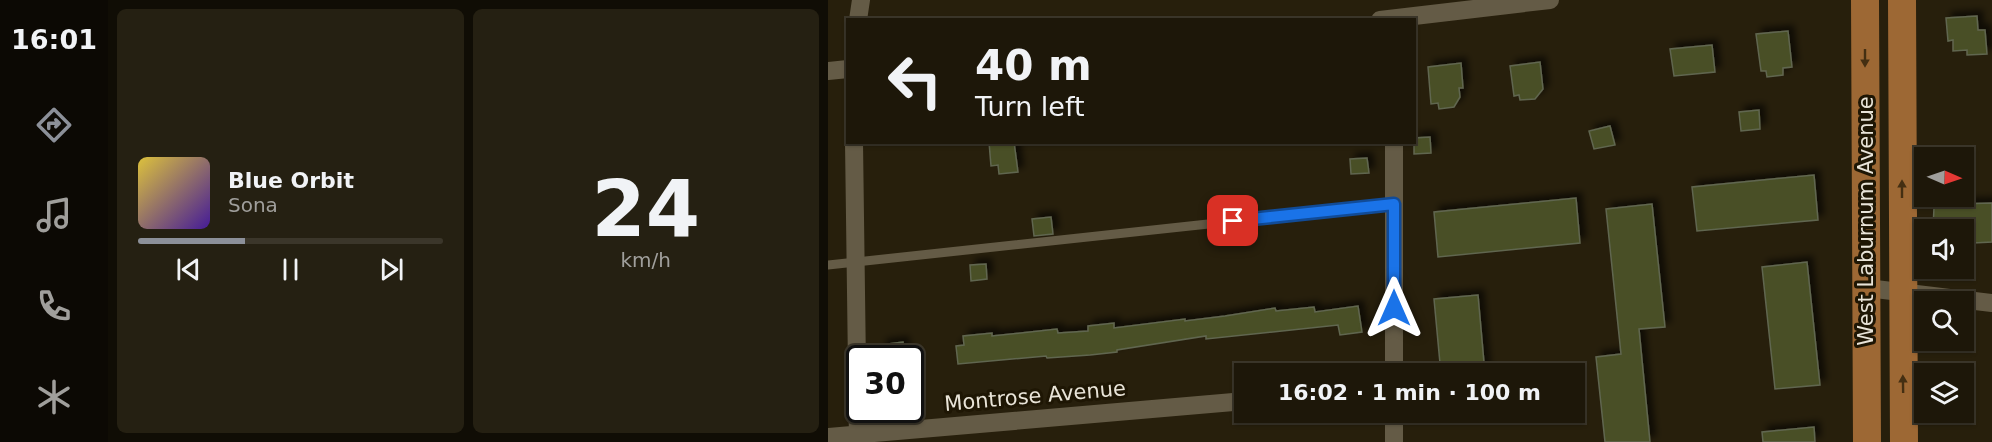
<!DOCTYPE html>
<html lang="en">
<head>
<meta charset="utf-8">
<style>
  body { margin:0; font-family:"DejaVu Sans",sans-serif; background:#252012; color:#f1f3f6; height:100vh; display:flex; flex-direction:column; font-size:22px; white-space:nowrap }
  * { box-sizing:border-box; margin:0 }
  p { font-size:20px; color:#a09f9c }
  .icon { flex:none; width:33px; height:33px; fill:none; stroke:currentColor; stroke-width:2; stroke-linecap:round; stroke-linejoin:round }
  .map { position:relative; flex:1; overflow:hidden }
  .details { display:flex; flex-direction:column; gap:9px; padding:9px; background:#100d05; width:720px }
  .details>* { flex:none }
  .banner { position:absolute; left:18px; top:18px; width:570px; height:126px; border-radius:0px; box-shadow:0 2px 4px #0004,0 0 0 2px #3b362a; background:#1d1709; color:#f1f3f6; overflow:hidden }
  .needle { width:39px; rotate:92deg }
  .buttons { position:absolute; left:1086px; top:147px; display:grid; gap:12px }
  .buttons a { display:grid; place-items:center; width:60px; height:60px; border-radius:0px; background:#1d1709; box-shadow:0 2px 4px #0004,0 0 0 2px #3b362a; font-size:30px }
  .speed { position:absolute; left:18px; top:345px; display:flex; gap:12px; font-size:30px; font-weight:700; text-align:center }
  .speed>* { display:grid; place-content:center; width:78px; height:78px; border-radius:50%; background:#1d1709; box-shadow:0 2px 4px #0004,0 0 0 2px #3b362a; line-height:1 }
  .speed .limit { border:3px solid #111; border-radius:9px; background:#fff; color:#111 }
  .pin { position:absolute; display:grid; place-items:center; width:51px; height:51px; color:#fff; margin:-26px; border-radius:12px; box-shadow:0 3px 9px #0006 }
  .me { position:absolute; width:66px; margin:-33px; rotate:0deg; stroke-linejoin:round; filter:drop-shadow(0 0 4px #0008) }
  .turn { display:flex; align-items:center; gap:21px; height:126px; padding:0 30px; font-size:27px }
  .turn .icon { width:78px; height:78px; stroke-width:2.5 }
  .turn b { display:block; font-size:42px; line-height:51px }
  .details .card { flex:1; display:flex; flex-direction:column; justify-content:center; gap:9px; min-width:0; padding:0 21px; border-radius:9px; background:#252012 }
  .details .dial { align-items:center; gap:0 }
  .dial b { font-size:78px; line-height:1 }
  .song { display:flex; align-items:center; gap:18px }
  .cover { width:72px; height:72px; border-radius:9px; background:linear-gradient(135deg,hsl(50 70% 55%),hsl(260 70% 35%)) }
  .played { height:6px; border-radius:3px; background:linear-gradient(90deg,#8c9099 35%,#3b362a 35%) }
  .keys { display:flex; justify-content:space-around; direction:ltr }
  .details .tiles { flex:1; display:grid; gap:9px; grid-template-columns:repeat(2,1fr) }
  .trip { position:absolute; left:406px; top:363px; width:351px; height:60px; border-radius:0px; background:#1d1709; box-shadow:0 2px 4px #0004,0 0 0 2px #3b362a; font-weight:800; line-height:60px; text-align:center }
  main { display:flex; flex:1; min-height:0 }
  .tab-bar { display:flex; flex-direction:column; width:108px; justify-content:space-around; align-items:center; background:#0c0904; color:#a09f9c }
  .tab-bar .icon { width:42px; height:42px }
  .tab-bar .active { color:#8c9099 }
  .tab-bar b { font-size:27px; color:#f1f3f6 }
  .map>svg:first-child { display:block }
  .building { fill:#485026; stroke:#616650; stroke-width:1.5; filter:url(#shadow) }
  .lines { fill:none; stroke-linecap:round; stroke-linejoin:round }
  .lane { stroke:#645b46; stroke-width:9 }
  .street { stroke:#645b46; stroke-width:18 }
  .primary { stroke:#9d6834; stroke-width:28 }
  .oneway { fill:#442f12 }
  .route-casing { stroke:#114b97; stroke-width:15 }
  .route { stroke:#1a73e8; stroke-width:10 }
  .labels { text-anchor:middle; stroke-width:6; stroke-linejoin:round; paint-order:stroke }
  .street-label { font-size:21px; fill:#e9e4d8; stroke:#1e1604 }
</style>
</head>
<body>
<main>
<nav class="tab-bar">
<b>16:01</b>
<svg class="icon active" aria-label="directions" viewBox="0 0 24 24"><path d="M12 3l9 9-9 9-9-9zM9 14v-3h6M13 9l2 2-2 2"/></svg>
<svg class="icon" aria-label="music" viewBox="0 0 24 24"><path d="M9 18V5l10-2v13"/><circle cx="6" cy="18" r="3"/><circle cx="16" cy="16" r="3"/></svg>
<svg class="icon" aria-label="phone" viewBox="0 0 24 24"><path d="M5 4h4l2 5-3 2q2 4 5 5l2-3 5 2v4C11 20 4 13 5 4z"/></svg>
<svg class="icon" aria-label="climate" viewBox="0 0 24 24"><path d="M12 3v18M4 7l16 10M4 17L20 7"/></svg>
</nav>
<section class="details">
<div class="tiles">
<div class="card">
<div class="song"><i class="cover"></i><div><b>Blue Orbit</b><p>Sona</p></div></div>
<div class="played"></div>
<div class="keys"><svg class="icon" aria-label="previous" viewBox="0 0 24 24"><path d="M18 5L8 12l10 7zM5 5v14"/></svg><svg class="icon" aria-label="pause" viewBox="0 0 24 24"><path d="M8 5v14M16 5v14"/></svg><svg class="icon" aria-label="next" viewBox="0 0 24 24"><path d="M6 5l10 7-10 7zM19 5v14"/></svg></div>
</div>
<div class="card dial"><b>24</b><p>km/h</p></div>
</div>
</section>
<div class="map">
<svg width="1164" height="442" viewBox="0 0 1164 442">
  <defs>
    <filter id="shadow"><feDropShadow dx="5.5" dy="-5.5" stdDeviation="3" flood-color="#0009"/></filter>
  </defs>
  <rect width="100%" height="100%" fill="#271f0c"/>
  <path class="building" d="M1149,16L1150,30H1157L1159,54L1139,55V50L1125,51V40L1120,41L1118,18Z
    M960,31L964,67L955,68V75L939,77L938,71H933L928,34Z
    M884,45L887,72L846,76L842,49Z
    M712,62L715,89L707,99L692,100L691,95L686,96L682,66Z
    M633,63L635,88H631L632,97L626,107L611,109L610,103L603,104L600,67Z
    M931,110L932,129L913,131L911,112Z
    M782,126L787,145L766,149L761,131Z
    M602,137L603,153L586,154V138Z
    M161,142H186L190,172L171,174L170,165L163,166Z
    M539,158L541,173L523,174L522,159Z
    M986,175L990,220L869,231L864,187Z
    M748,198L752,243L610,257L606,212Z
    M1115,201L1131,204L1164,203V242L1145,243V230H1105L1106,207H1115Z
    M824,204L837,327L811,329L822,442H777L768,357L793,354L778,209Z
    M223,217L225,234L206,236L204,219Z
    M979,262L992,385L947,389L934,267Z
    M158,264L159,279L143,281L142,265Z
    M650,295L657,374H613L606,299Z
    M530,306L534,332L512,335L510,325L378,339V336L289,350V352L262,355L219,358L218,356L130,364L128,346L136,345L135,336L164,333V336L229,329L230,333L260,331V326L286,323V328L357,319V321L397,316L447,308L448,311L486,307L487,312Z
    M75,342L77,358H55L53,345Z
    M986,427L987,442H935L934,432Z"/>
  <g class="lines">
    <path class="lane" d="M0,265L566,204"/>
    <path class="street" d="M30,20L33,0
      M552,20L722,0
      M0,71L20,69
      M26,142L30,442
      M1039,288L1164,303
      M566,374V142
      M566,412V442
      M0,437L417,401"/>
    <path class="primary" d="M1037,0L1039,442
      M1074,0L1076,442"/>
  </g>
  <defs><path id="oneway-solid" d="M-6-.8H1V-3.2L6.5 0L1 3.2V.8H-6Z" transform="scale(1.5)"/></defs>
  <g class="oneway">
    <use href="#oneway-solid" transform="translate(1037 58) rotate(90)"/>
    <use href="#oneway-solid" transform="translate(1074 189) rotate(-90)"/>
    <use href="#oneway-solid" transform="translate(1075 384) rotate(-91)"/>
  </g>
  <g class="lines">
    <g class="route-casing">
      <path id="route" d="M405,221L566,204V308"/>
    </g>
    <use href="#route" class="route"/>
  </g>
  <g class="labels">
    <g class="street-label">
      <text transform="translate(1038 221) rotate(-90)" y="7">West Laburnum Avenue</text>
      <text transform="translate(207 396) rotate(-5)" y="7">Montrose Avenue</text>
    </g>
  </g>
</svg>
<div class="buttons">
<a><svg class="needle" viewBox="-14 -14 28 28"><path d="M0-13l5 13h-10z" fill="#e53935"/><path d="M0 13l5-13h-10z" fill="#a09f9c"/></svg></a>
<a><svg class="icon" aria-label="sound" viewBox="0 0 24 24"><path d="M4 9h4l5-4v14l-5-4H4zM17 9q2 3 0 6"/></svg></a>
<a><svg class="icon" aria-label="search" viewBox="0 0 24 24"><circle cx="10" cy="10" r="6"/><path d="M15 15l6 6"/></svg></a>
<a><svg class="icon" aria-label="layers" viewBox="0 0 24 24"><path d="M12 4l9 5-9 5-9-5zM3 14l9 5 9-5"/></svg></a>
</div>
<div class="speed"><div class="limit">30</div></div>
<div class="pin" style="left:405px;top:221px;background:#d93025"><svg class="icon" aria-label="arrive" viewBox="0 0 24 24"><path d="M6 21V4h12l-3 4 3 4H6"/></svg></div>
<svg class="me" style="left:566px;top:308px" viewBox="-20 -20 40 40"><path d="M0-17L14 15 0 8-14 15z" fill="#1a73e8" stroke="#fff" stroke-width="4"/></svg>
<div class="trip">16:02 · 1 min · 100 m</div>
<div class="banner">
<div class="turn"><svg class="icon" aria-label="left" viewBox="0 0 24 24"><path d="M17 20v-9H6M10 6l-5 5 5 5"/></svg><div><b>40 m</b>Turn left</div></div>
</div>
</div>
</main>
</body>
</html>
